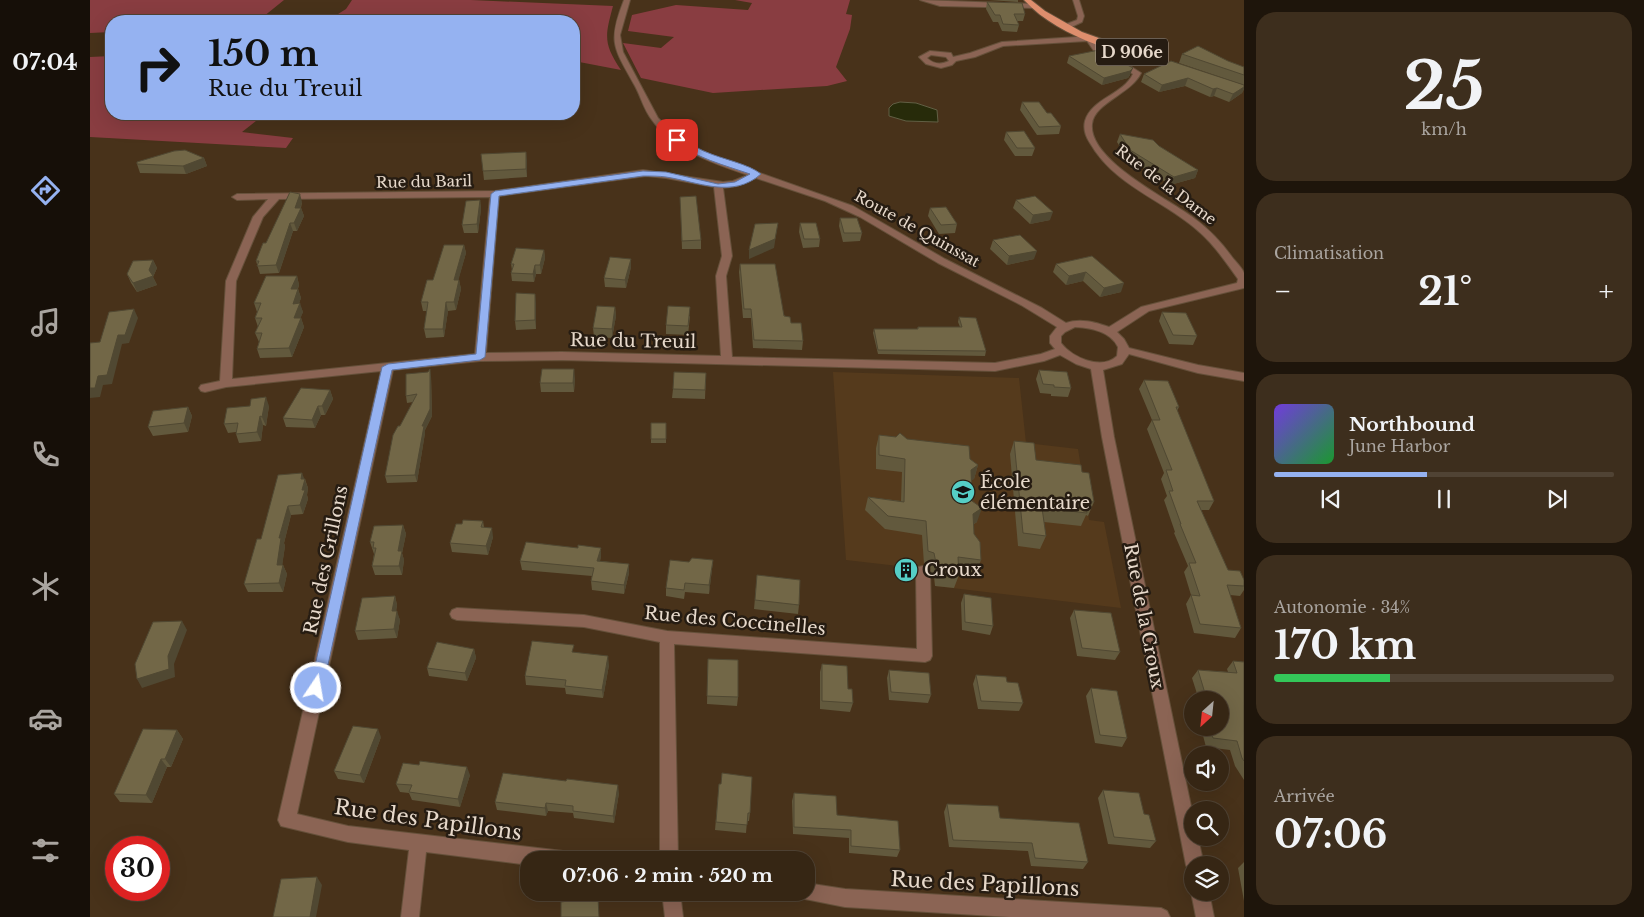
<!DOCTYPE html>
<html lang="fr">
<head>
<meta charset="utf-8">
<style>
  body { margin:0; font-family:"Libre Baskerville",serif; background:#3d2e1d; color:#f1f3f6; height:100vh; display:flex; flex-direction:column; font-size:19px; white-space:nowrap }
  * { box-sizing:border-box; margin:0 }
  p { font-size:16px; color:#aaa5a0 }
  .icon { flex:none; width:28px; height:28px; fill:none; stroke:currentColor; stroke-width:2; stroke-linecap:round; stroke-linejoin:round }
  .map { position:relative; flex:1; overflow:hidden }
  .panel { display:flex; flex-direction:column; gap:12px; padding:12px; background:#1e150b; width:400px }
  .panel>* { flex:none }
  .hud { position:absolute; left:15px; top:15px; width:475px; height:105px; border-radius:20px; box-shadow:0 5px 20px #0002,0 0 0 1px #504334; background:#95b2f1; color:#111; overflow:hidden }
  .needle { width:32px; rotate:207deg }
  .controls { position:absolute; left:1094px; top:691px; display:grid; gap:10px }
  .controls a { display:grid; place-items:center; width:45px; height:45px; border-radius:50%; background:#362614; box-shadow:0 5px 20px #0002,0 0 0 1px #504334; font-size:25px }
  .speed { position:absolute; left:15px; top:836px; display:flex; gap:10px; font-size:25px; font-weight:700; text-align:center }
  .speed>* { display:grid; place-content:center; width:65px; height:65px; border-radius:50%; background:#362614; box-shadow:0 5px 20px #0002,0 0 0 1px #504334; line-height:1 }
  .speed .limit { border:8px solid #d22; background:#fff; color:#111 }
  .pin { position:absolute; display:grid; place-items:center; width:42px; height:42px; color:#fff; margin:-21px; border-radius:10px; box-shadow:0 2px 8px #0006 }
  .me { position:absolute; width:55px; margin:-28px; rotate:12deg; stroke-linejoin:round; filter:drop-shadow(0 0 4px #0008) }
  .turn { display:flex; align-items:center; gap:18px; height:105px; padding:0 20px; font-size:22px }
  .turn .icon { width:65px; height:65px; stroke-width:2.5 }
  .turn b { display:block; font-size:35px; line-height:42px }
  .big { font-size:38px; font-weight:700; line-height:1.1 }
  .panel .card { flex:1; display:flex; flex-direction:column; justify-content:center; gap:8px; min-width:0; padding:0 18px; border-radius:20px; background:#3d2e1d }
  .panel .dial { align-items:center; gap:0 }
  .dial b { font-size:65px; line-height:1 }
  .song { display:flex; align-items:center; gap:15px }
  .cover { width:60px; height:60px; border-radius:8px; background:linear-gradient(135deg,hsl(260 70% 55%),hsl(130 70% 35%)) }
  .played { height:5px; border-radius:2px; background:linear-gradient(90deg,#95b2f1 45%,#504334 45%) }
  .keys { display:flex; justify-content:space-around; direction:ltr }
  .heat { display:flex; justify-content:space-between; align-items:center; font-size:28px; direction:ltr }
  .charge { height:8px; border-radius:4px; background:linear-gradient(90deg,#34c759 34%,#504334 0) }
  .trip { position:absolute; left:430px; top:851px; width:295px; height:50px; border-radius:20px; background:#362614; box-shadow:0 5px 20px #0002,0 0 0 1px #504334; font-weight:700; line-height:50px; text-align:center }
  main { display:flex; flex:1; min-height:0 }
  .tab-bar { display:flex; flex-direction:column; width:90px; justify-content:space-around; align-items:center; background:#160f08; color:#aaa5a0 }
  .tab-bar .icon { width:35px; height:35px }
  .tab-bar .selected { color:#95b2f1 }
  .tab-bar b { font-size:22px; color:#f1f3f6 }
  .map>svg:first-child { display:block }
  .built { fill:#553a1c }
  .green { fill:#893d41 }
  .water { fill:#272b0a; stroke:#615f44 }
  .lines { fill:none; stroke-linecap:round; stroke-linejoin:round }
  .minor-casing { stroke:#65503a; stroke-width:2 }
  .major-casing { stroke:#65503a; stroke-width:2 }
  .minor { fill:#8b6454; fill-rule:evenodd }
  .major { fill:#de8e6d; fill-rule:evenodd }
  .wall { fill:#62593d }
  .shaded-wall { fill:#504832 }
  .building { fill:#726747; stroke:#504832 }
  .route { fill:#95b2f1; stroke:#61749d }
  .labels { text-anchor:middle; stroke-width:5; stroke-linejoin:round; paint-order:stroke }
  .far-street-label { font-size:15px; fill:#e7d9cb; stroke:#261c12 }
  .shield { fill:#261c12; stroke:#ada094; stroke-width:1 }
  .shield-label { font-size:16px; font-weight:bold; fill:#e7d9cb }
  .street-label { font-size:18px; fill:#e7d9cb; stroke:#261c12 }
  .poi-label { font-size:18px; fill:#e7d9cb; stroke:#261c12; text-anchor:start }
  .near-street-label { font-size:21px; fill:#e7d9cb; stroke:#261c12 }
</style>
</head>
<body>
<main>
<nav class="tab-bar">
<b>07:04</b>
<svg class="icon selected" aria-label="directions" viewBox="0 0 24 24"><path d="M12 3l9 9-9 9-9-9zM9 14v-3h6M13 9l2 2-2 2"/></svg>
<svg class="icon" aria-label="music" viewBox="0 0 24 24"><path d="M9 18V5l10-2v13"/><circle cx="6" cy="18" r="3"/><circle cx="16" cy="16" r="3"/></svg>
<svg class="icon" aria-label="phone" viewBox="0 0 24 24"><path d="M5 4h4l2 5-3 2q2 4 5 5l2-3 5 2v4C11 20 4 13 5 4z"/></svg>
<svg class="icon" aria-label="climate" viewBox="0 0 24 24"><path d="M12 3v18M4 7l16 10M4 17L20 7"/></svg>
<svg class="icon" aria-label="car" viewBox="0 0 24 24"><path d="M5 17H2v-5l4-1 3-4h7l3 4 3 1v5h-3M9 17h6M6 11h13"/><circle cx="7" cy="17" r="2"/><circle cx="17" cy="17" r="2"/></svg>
<svg class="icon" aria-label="filters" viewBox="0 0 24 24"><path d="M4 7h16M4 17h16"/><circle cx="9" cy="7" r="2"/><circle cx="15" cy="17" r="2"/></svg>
</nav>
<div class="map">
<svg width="1154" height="917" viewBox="0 0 1154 917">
  <rect width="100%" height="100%" fill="#48321a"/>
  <path class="built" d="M743,372L929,378L936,443L988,449L996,499L986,498L997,504L999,520L1014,522L1031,608L845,586L843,570L756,560Z"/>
  <path class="green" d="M0,0H194L168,21H21V32L0,33Z
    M262,0H381L523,6C515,36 513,43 531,70L484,61V21H237L256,9Z
    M645,0H760L756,14L762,15L760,29L746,67L757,81L737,86L623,93L551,78L533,43L571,48L584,37L538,31L542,15L586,5L658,10L662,3Z
    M21,56V114H175L152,132L203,138L196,148L0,137V57Z"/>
  <path class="water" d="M810,102L826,103L847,110L848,122L816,121L799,116V108L803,104Z"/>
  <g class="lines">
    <g class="minor-casing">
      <path id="minor" d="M534,0H540L530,35L533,52L568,118L587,136L608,149L633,160L763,206L855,259L952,308L976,323C990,318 1005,322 1019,327L1051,307L1147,283L1148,279C1135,261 1123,243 1106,229C1071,199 1024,185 1000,143C996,137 993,129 995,121C1002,98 1033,95 1043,74L1004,51L997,41L913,46L885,57L866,61L862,65L851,68L836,64L829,57L840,51L861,53L863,57L880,53L912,42L1002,36L1006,38L1004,42L1010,47L1051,73C1041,94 1004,103 1002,124C998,161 1081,200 1105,219C1120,230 1132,243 1142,257C1146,262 1152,268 1154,273C1154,277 1154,284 1154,288L1059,311L1027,332L1034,339L1039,348L1108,365L1154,373V381L1108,373L1039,354L1032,364L1013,370L1024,437L1102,811V838H1108L1114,865H1102V873L1099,871L1096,865L1012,437L1001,369L986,364L970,355L954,361L905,371L472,360L390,361L303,370L207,814L258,826L473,851L479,854L482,860H439V865L336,852L329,917H311L319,850L258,842L191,826L188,820L291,371L136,387L115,392L111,391L109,388L111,385L130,381L136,281L163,217L178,199L147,200L142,197L147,194L405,191L553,170L633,182L643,181L658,175C625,164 583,150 562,120C554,110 551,97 545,86C524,48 517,43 534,0ZM841,55L856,57L859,61C851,65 843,64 837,58ZM556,176L576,178L624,187L632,256L626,276L631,356L472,352L396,353L409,196ZM666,178L735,201L770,217L848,263L931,305L967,327L960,336V343L965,349L951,354L905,363L642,357L636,276L642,256L633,188L647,186ZM400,197L385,354L142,379L146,281L173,217L189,199ZM985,327C1001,328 1020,331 1028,347L1027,356C1011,371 982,357 971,343V336L975,332Z
        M830,0L944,4L947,6L944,8L850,6Z
        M983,0H989L994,16L992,22L977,29L973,27L974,25L987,20L988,16Z
        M833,566L838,567L840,571L842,656L840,660L835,662L584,644L588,860H570V642L494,627L367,620L362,618L360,614L362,610L367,608L494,615L577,631L827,649L826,571L828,567Z
        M716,883L755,889L1071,908L1077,911L1080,917H920L755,907L710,898L707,892H716Z
        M1102,888V892H1119L1124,917H1106L1101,892Z
        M572,892H590L593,917H575Z"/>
    </g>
    <g class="major-casing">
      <path id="major" d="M934,0H941L955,11L992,32L1095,69L1088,71C1037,54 972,41 934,0Z"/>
    </g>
    <use href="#minor" class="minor"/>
    <use href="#major" class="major"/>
  </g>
  <path class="wall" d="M899,0H928V2Z
    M897,2L935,14L933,21H927L929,25L927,32L912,31L908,22H903L896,9Z
    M1092,54L1138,61L1154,67V85L1089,63Z
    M979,56L1040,75L1038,78L1012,85L977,63Z
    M1081,61L1154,87V89L1152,93L1139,102L1124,96L1120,97L1095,86L1069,92L1051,82L1054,74Z
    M932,102L957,113L971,126L969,134L947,135L930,110Z
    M916,132L945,148L942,156H925L914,140Z
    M1030,134L1069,146L1108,170L1105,178L1080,185L1037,158L1027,142Z
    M114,158L117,166L96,174L50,173L47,164Z
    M437,160V177L394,180L393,171Z
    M590,197L611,240V249H592Z
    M390,200L391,209L388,233H374L372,225Z
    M926,200L960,220L940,224L923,208Z
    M212,202L211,208L214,216L207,231H203L189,273L170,274L166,261L176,243Z
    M840,208L867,224L865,233L849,234L838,216Z
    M750,218L772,233L770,241L753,242L749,226Z
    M710,223L730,239L729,247L713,248L709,232Z
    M903,240L944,259L917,265L900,249Z
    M374,245L376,253L368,280H369L371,289L366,310L358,311L354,337L336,338L334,329L337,311H333L331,302L343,280Z
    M454,250L455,258L451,274H446L444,282L422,281L421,273L422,270L421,264Z
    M1002,256L1031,292L1010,297L993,281L976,285L963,272L966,264Z
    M541,259V267L536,288L515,287L514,278Z
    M63,260L67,268L63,277L67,285L47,292L41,283L37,274Z
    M650,264L701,323L713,341L712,350L663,348L661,318H653L649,272Z
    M207,276L209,285L208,289L211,298L209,303L213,312L210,318H211L214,327L202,357L170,358L167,349L169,342L165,333L168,327L165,318L167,312L164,303Z
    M446,303V329L426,330L425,321Z
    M525,307L526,316L522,338L504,337L503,328Z
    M1072,312L1107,336L1103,345L1079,344L1069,321Z
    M600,316L598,335L576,334V325Z
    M869,317L896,351L895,356L788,354L783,333L784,329H827L828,327H870L868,322Z
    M949,370L981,388L978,397L961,396V394L950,393L946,379Z
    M616,373L615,399L582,398L583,389Z
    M341,376L342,416L335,430V433L327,482L297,483L295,476L310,426L323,402L317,403L316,396Z
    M485,378L484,392H451L450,383Z
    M1054,380L1089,407L1087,411L1124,501L1119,510H1111L1138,570L1154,580V590L1150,596L1140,595L1151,628L1145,638L1104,633L1096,604L1101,595L1094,572L1098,566L1084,533L1085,532L1074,500L1077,496L1071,479L1074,473L1057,429L1062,420L1049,389Z
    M240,390L243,399L235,415H231L225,428L196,427L193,418Z
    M179,406L176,426L173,425L171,441L149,443L146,434V432L138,433L134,424Z
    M98,407L102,416L98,432L63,436L58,427Z
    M561,423H576V443H561Z
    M789,435L817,439L880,459L888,465L884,479L881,480L882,501L887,522L884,524V534L891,560L886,573L869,571V575L864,588L845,586L844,576H842L840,566L834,564L832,535L795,529L775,510L778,497L811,501L812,472L786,469V448Z
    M924,441L946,460L992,472L1004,502L998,516L996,515L991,526L954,522L956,536L950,549L928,546L920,454Z
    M215,479L218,488L217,495L218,499L213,514L201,515L194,543L195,546L192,565H193L197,574L193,592H158L154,584L171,539Z
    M393,521L394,527L403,537L398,555L362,552L360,543Z
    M313,525L316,534L312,553L314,560L312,575H285L282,566L284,554L280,542Z
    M488,548H511V556L510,561L539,564V573L534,594L502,590L501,581L502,576L432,570L430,561Z
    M623,560L619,594L595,592L594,599L576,596V588L599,562Z
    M667,575L709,605L708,614L664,609Z
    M874,594L903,626L900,635L872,630L871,603Z
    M305,596L307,605L306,611L310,620L307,638L268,640L265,631Z
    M984,610L1030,652L1025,660L987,656L980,618Z
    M384,649L386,658L377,681L339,676L337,668Z
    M484,653L519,665L513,698L476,694L475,688L436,685L435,676Z
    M618,659L648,697L647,706L617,704Z
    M1143,661L1154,662V780L1145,766L1140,750L1116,747L1111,728H1130V700H1109L1102,678L1108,670L1138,672L1137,669Z
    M732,664L758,689L763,703L760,712L730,709V672Z
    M799,670L841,695L838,703L799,700L797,678Z
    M886,675L917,682L933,703L929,711L888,709L883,684Z
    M1001,688L1037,738L1032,747L1005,743L996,696Z
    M87,730L93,739L81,767H77L62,803L30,802L24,794Z
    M291,737L274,783L248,779L244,771Z
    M380,775L370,807L322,800L319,793L310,792L306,784Z
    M629,784L660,813L659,821H657L656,833L625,830Z
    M1013,790L1066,841L1060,848L1018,844L1008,798Z
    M529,793L524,823L484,818L483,813L458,811L456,816L407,810L405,802Z
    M704,793L747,815L810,850L807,857L759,853V838L703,834L702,801Z
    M857,804L910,818L998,862L993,869L941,866L938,851L859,847L854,812Z
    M1154,862V901L1148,868Z"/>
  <path class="shaded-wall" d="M1043,68L1040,75L1038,78L1012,85L1014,78Z
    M1098,78L1095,86L1069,92L1072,85Z
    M1154,87V89L1152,93L1139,102L1143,94Z
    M1127,88L1124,96L1120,97L1123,89Z
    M436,152L437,160V177L436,169Z
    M114,158L117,166L96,174L93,166Z
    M1108,170L1105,178L1080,185L1084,177Z
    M210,194L212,202L209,213L211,208L214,216L207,231L204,223L205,208Z
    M390,200L391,209L388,233L387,224Z
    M963,212L960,220L940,224L943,215Z
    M200,223L203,231L189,273L186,265Z
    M688,223L684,248L659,259V250Z
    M374,245L376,253L366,289L364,280Z
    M454,250L455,258L451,274L450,265Z
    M947,251L944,259L917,265L919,256Z
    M541,259V267L536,288L535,280Z
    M63,260L67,268L63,277L67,285L47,292L43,283L59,270Z
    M445,265L446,274L444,282L443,274Z
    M996,272L993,281L976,285L979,276Z
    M207,276L209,285L204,298L201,289Z
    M369,280L371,289L366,310L364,302Z
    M1034,283L1031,292L1010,297L1014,288Z
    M208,289L211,298L206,312L203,304Z
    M445,294L446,303V329L445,320Z
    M356,302L358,311L354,337L353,329Z
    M210,303L213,312L207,327L204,318Z
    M525,307L526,316L522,338V329Z
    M44,309L48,318L39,343L32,344L22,384L13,385L10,397L0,398V388L8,376L28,335Z
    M211,318L214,327L202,357L199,348Z
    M340,369L341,376L342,416L335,430V433L327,482L325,475Z
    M484,369L485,378L484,392L483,383Z
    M240,390L243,399L235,415L232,406Z
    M176,397L179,406L176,426L172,417Z
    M228,406L231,415L225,428L222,420Z
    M98,407L102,416L98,432L94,423Z
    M170,416L173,425L171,441L167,432Z
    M888,465L884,479L877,483L881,470Z
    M212,473L218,488L217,495L218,499L213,514L210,505L211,479Z
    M198,506L201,515L194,543L195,546L191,574L187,565L189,538Z
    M892,508L887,522L879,527L883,514Z
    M313,525L316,534L312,553L314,560L312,575L309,566L308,551Z
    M402,528L403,537L398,555L396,546Z
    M511,548V556L508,570L507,561Z
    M623,560L622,569L619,594V585Z
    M539,564V573L534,594V585Z
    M193,565L197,574L193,592L189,583Z
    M305,596L307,605L305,620L302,611Z
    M307,611L310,620L307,638L304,629Z
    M92,621L97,630L84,664L85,677L52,688L47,679L78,656Z
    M384,649L386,658L377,681L375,673Z
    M518,656L519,665L513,698L512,690Z
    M288,729L291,737L274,783L270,775Z
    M87,730L93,739L81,767L75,759Z
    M71,759L77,767L62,803L56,795Z
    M377,767L380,775L370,807L368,799Z
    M528,785L529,793L524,823L523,816Z
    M456,803L458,811L456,816L455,808Z
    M227,877L232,885L226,917H220Z"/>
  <path class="building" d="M897,2L932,3L935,14H924L929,25L913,24L910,15H905Z
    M1108,46L1138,61L1154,67V75L1092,54Z
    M1009,50L1043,68L1040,71L1014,78L979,56Z
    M1081,61L1154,85V87L1143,94L1127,88L1123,89L1098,78L1072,85L1054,74Z
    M932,102H949L957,113H961L971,126L949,127Z
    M934,131L945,148H927L916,132Z
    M1030,134L1063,140L1069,146L1108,170L1084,177L1040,150Z
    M95,150L114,158L93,166L47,164V162L84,151Z
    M436,152V169L393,171L391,154Z
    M200,192L210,194L205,208H211L204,223H200L186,265L167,266L169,261H166L173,243H176Z
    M606,196L611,240L592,241L590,197Z
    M945,196L963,212L943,215L926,200Z
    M390,200L387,224L372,225L376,201Z
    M856,207L867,224L851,225L840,208Z
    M750,218H767L772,233H754Z
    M688,223L685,239L659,250L665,224Z
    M710,223H726L730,239H714Z
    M930,235L947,251L919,256L903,240Z
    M354,245H374L364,280H369L364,302H356L353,329H334L338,302H331L337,280H343Z
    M426,248L454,250L450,265H445L443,274L421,273L424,264H421Z
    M1002,256L1034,283L1014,288L996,272L979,276L966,264Z
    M520,257L541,259L535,280L514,278Z
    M63,260L59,270L63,276L43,283L37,274L43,261Z
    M650,264H685L694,316L700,317L701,323H711L713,341L664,340L661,309H654Z
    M176,276H207L201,289H208L203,304L210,303L204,318H211L199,348L167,349L172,333H165L172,318H165L171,303H164Z
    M426,293L445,294V320L425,321Z
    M507,306L525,307L522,329L503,328Z
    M578,306L600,307L598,326L576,325Z
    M44,309L35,335H28L17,375L8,376L5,388H0V343L10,342L19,312Z
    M1072,312L1096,313L1107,336L1083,335Z
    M869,317L886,318L896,351L788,350L784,329H828V327H872Z
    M340,369V409L332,426H334L325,475L295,476L303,435L308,426H310L327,394L316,396V374L338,372Z
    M452,369H484L483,383H450Z
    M949,370L977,372L981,388L964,387V385L953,384Z
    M584,372L616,373L615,390L583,389Z
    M1054,380L1078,381L1089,407H1086L1124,501H1107L1138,570L1150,571L1154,580V586L1137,585L1151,628L1110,624L1101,595L1110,596L1099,563H1106L1090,524H1091L1079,491H1083L1076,470H1082L1062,420H1070Z
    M211,388L240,390L232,406H228L222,420L193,418Z
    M176,397L172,417L170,416L167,432L146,434L148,423L134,424L137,408L160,406L161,399Z
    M98,407L94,423L58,427L63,411Z
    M561,423H576V439H561Z
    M810,433L817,439L879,446L880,459L888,465L881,470L882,501L892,508L883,514L884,534L890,542L891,560L868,557L869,575L849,573L848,563H846L844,553L838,551L836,521L798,516L778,497L814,502L815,459L789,455V435L806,437Z
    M924,441L944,443L946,460L991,465L992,472L999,473L1004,502L995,501L997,513L952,508L956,536L933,533Z
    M212,473L211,479H215L212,490H215L210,505L198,506L189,538H191L187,565H193L189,583L154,584L167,539H171L188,475Z
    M373,520L393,521L391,527L402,528L396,546L360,543L366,524H372Z
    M313,525L308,551H312L309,566H282L286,548H283L284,542H280L284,526Z
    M436,542L488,548V545L511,548L507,561L539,564L534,585L501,581L504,568L430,561Z
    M602,558L623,560L619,585L595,583L594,590L576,588L580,560L599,562Z
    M667,575L710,580L709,605L665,600Z
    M874,594L901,598L903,626L875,622Z
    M305,596L302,611H307L304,629L265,631L272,598Z
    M984,610L1021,613L1030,652L992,648Z
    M92,621L78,656L79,669L47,679L45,664L63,622Z
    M442,641L484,645L482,652L518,656L512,690L475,686L476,680L435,676Z
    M347,642L384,649L375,673L337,668Z
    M618,659L648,660V697L617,696Z
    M1143,661L1154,662V761L1152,758L1147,741L1123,738L1119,728H1130V700H1117L1108,670L1147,673Z
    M732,664L757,666L758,689H762L763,703L732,701Z
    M799,670L839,673L841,695L801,692Z
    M886,675L916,677L917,682L928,683L933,703L891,701Z
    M1001,688L1027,691L1037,738L1010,735Z
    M263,726L288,729L270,775L244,771Z
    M53,729L87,730L75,759H71L56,795L24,794Z
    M330,761L377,767L368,799L319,792L322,785L306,784L313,763L329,765Z
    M413,773L476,781L477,779L528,785L523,816L483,811V806L456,803L455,808L405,802Z
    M632,773L662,777L660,813H658L657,825L626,822L629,784H631Z
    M1013,790L1049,793L1054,814L1059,815L1066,841L1024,837Z
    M704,793L746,796L747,815L808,821L810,850L761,846V830L704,827Z
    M857,804L908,806L910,818L989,823L998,862L945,858L942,843L863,840Z
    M227,877L220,917H183L191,879Z
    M508,897L509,917H471V902Z"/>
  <path class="route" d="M584,138C591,137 608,149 616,152C632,159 659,164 671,174C643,199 608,182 576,177C569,176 561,176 553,176L409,196L395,357L390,360L302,370L233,688L231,692L226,694L222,692L220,688L292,367L298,364L386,354L401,194L405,191L553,171L576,172L628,184L645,182L660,174C634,165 606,158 584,141Z"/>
  <defs>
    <g id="school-disc" transform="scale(1.25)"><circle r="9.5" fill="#55cec6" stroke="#261c12"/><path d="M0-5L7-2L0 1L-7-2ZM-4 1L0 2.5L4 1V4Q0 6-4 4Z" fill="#111"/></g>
    <g id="building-disc" transform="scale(1.25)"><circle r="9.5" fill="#55cec6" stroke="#261c12"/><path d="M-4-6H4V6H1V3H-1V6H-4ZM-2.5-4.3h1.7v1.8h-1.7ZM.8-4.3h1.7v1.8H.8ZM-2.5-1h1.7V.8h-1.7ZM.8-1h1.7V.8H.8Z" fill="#111"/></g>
  </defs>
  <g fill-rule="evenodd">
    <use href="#school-disc" x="873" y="492"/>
    <use href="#building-disc" x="816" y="570"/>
  </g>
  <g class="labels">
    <g class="far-street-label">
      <text transform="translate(334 182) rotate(-1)" y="5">Rue du Baril</text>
      <text transform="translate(1076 185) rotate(37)" y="5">Rue de la Dame</text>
      <text transform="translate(827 229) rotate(29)" y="5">Route de Quinssat</text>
    </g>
    <rect class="shield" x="1006" y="38.5" width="72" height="27" rx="4"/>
    <g class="shield-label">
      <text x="1042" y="58">D 906e</text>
    </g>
    <g class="street-label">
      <text transform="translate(543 341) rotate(1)" y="6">Rue du Treuil</text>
      <text transform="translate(236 560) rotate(-78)" y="6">Rue des Grillons</text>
      <text transform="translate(1054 616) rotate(79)" y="6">Rue de la Croux</text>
      <text transform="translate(645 621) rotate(5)" y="6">Rue des Coccinelles</text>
    </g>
    <g class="poi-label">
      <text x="890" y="488">École<tspan x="890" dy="21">élémentaire</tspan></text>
      <text x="834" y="576">Croux</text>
    </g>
    <g class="near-street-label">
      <text transform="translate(338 820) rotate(8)" y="7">Rue des Papillons</text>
      <text transform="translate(895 884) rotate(3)" y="7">Rue des Papillons</text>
    </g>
  </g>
</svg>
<div class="controls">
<a><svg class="needle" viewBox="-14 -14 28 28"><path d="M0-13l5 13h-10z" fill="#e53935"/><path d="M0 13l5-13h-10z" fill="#aaa5a0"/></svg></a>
<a><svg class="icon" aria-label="sound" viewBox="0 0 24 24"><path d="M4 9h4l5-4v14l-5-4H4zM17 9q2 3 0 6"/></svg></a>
<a><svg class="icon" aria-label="search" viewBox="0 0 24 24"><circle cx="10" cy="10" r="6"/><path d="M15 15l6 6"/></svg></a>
<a><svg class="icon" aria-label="layers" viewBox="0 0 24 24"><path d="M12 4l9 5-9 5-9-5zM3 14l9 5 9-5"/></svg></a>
</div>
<div class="speed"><div class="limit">30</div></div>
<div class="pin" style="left:587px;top:140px;background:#d93025"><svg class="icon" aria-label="arrive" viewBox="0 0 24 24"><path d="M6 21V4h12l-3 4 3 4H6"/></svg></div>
<svg class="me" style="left:226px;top:688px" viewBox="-20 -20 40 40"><circle r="17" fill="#95b2f1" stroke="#fff" stroke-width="3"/><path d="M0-11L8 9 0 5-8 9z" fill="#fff"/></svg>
<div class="trip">07:06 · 2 min · 520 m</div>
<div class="hud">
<div class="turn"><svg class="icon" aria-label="right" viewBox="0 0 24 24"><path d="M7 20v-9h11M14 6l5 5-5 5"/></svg><div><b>150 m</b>Rue du Treuil</div></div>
</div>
</div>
<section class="panel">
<div class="card dial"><b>25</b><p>km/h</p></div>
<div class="card"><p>Climatisation</p>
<div class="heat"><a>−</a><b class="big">21°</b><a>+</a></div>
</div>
<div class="card">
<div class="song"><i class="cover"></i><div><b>Northbound</b><p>June Harbor</p></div></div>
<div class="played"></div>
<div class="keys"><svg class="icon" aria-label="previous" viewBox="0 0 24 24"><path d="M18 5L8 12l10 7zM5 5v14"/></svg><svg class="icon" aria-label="pause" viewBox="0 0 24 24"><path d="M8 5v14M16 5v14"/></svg><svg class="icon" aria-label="next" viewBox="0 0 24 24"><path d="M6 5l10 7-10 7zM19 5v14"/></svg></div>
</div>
<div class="card"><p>Autonomie · 34%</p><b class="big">170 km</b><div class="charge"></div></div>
<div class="card"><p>Arrivée</p><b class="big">07:06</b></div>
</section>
</main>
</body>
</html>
